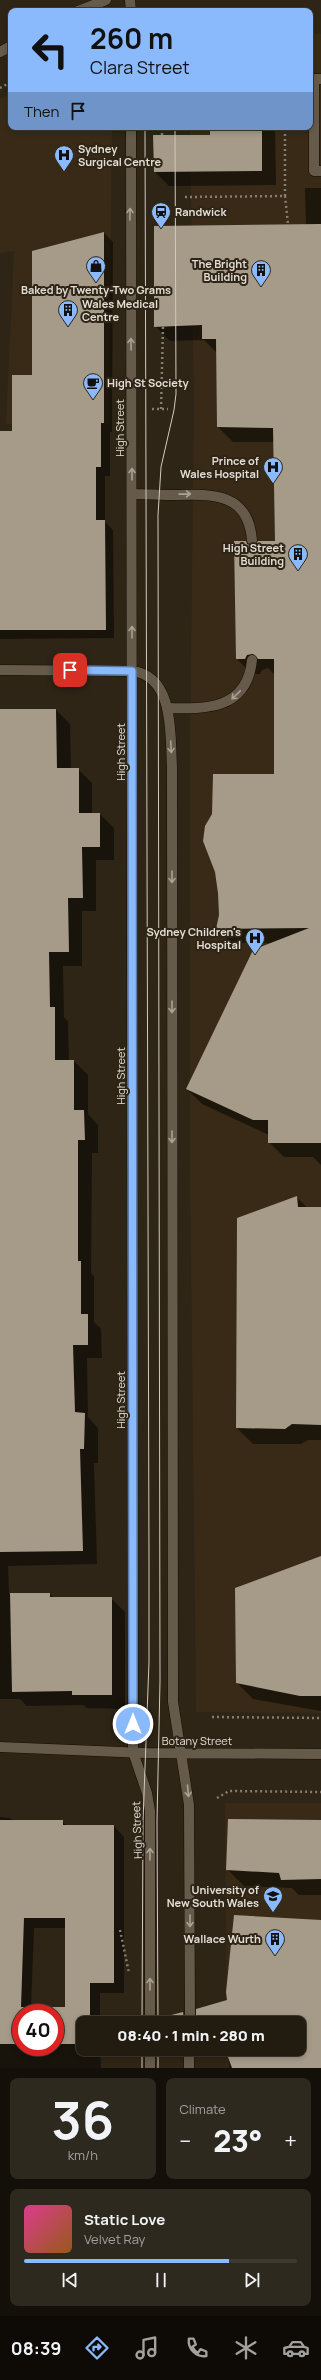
<!DOCTYPE html>
<html lang="en">
<head>
<meta charset="utf-8">
<style>
  body { margin:0; font-family:Manrope,sans-serif; background:#2e291e; color:#f1f3f6; height:100vh; display:flex; flex-direction:column; font-size:15px; white-space:nowrap }
  * { box-sizing:border-box; margin:0 }
  p { font-size:13px; color:#a2a19f }
  .icon { flex:none; width:22px; height:22px; fill:none; stroke:currentColor; stroke-width:2; stroke-linecap:round; stroke-linejoin:round }
  .map { position:relative; height:2068px; overflow:hidden }
  .panel { display:flex; flex-direction:column; gap:10px; padding:10px; background:#130f09; flex:1 }
  .panel>* { flex:none }
  .top-card { position:absolute; left:8px; top:8px; width:305px; height:122px; border-radius:8px; box-shadow:0 2px 6px #0003,0 0 0 1px #3f3a30; background:#8bbafc; color:#111; overflow:hidden }
  .speed { position:absolute; left:12px; top:2004px; display:flex; gap:8px; font-size:20px; font-weight:700; text-align:center }
  .speed>* { display:grid; place-content:center; width:52px; height:52px; border-radius:50%; background:#221c10; box-shadow:0 2px 6px #0003,0 0 0 1px #3f3a30; line-height:1 }
  .speed .limit { border:6px solid #d22; background:#fff; color:#111 }
  .pin { position:absolute; display:grid; place-items:center; width:34px; height:34px; color:#fff; margin:-17px; border-radius:8px; box-shadow:0 2px 6px #0006 }
  .me { position:absolute; width:44px; margin:-22px; rotate:0deg; stroke-linejoin:round; filter:drop-shadow(0 0 3px #0008) }
  .turn { display:flex; align-items:center; gap:14px; height:84px; padding:0 16px; font-size:18px }
  .turn .icon { width:52px; height:52px; stroke-width:2.5 }
  .turn b { display:block; font-size:28px; line-height:34px }
  .then { display:flex; align-items:center; height:38px; padding:0 16px; background:#0003; gap:8px; font-size:15px }
  .big { font-size:30px; font-weight:800; line-height:1.1 }
  .panel .card { flex:1; display:flex; flex-direction:column; justify-content:center; gap:6px; min-width:0; padding:0 14px; border-radius:8px; background:#2e291e }
  .panel .dial { align-items:center; gap:0 }
  .dial b { font-size:52px; line-height:1 }
  .song { display:flex; align-items:center; gap:12px }
  .cover { width:48px; height:48px; border-radius:6px; background:linear-gradient(135deg,hsl(330 70% 55%),hsl(30 70% 35%)) }
  .played { height:4px; border-radius:2px; background:linear-gradient(90deg,#8bbafc 75%,#3f3a30 75%) }
  .keys { display:flex; justify-content:space-around; direction:ltr }
  .heat { display:flex; justify-content:space-between; align-items:center; font-size:22px; direction:ltr }
  .panel .tiles { flex:1; display:grid; gap:10px; grid-template-columns:1fr 1fr }
  .card:last-child { grid-column:span 2 }
  .trip { position:absolute; left:76px; top:2016px; width:230px; height:40px; border-radius:8px; background:#221c10; box-shadow:0 2px 6px #0003,0 0 0 1px #3f3a30; font-weight:800; line-height:40px; text-align:center }
  .tab-bar { display:flex; height:64px; justify-content:space-around; align-items:center; background:#0e0b06; color:#a2a19f }
  .tab-bar .icon { width:28px; height:28px }
  .tab-bar .on { color:#8bbafc }
  .tab-bar b { font-size:18px; color:#f1f3f6 }
  .map>svg:first-child { display:block }
  .built { fill:#382a16 }
  .shadow { fill:#0007; fill-rule:evenodd }
  .building { fill:#a69a88; fill-rule:evenodd }
  .lines { fill:none; stroke-linecap:round; stroke-linejoin:round }
  .service-casing { stroke:#160e02; stroke-width:11 }
  .minor-casing { stroke:#160e02; stroke-width:11 }
  .tertiary-casing { stroke:#160e02; stroke-width:11 }
  .path { stroke:#857d71; stroke-width:2.5; stroke-dasharray:2 3; stroke-linecap:butt }
  .service { stroke:#665b4b; stroke-width:10 }
  .minor { stroke:#665b4b; stroke-width:10 }
  .tertiary { stroke:#665b4b; stroke-width:10 }
  .tram { stroke:#d0cac0; stroke-width:1 }
  .oneway { stroke:#aba296 }
  .route-casing { stroke:#5a79a4; stroke-width:10 }
  .route { stroke:#8bbafc; stroke-width:7 }
  .labels { text-anchor:middle; stroke-width:4; stroke-linejoin:round; paint-order:stroke }
  .poi-label { font-size:11px; font-weight:bold; fill:#e3ddd4; stroke:#2e2516; text-anchor:end }
  .street-label { font-size:11px; fill:#e3ddd4; stroke:#2e2516 }
</style>
</head>
<body>
<div class="map">
<svg width="321" height="2068" viewBox="0 0 321 2068">
  <rect width="100%" height="100%" fill="#2e2516"/>
  <path class="built" d="M310,34H321V1713L196,1712L190,1167V740L194,408L190,127H310Z
    M11,93V127H112L109,425L6,424L14,251L0,253V99Z
    M225,1803H321V2068H228L227,2049H299V2023H227Z"/>
  <path class="shadow" d="M211,127H273L275,129L276,185L169,186L155,172L211,136Z
    M305,188H321V1165L313,1157H284L269,1142V1135L202,1104L187,1089L273,943H232L217,929L275,775L274,674L268,668L262,670L260,674H252L237,659L235,542H245L253,548L276,542L275,442H233L218,427V354L204,340L170,341L155,326L306,225Z
    M104,233L113,242L112,432H110V476H105V522L113,530L114,638L0,639V432H13L33,376V252Z
    M0,710H56L70,724L71,769H78L92,783V814H100L114,828V860H96V911H82V966H63L64,1017L68,1022L69,1061H74L88,1075V1114L98,1125V1153H92L91,1273L94,1276V1322L101,1329L102,1358H87L88,1417L98,1428V1463H94L97,1564L8,1566L9,1594H50L54,1598H111L125,1612V1709L87,1708L83,1705L27,1706L20,1699H0Z
    M297,1198L308,1208H321V1440H308L301,1444H253L237,1428Z
    M321,1557V1711L253,1699L237,1683Z
    M0,1817L10,1818L14,1821H62L67,1826H114L124,1837V1993H100V2023H83V2049H100L101,2068H0ZM34,1928H66V2008H31ZM21,2013H55V2047H21Z
    M321,1821V1895H299L292,1888L244,1886L227,1869Z
    M321,1921V2068H229L228,2049H299V2023L198,2022L229,2001Z"/>
  <path class="building" d="M210,127H262V171L154,172L153,135H210Z
    M321,224V1143H268V1120H253L186,1089L253,950L309,928L216,929L219,915L218,893L215,872L203,841L205,826L212,814L213,774H274V659H258L253,654L247,655L245,659H236L234,541H246L247,544L253,546L258,541H275L273,428L217,427L216,339H202V325L154,327V226Z
    M104,232V423H101V467H96V520H105L106,630H0V431H12V375H32V251Z
    M0,709H56L57,768H79V813H100V847H82L83,898H68L69,952H49L50,1007H55V1060H74V1110H84L85,1140H78V1261H81V1314H88V1345H73L75,1412L85,1413L84,1449H80L83,1551L0,1552Z
    M297,1196L298,1207H321V1425L292,1424L285,1429L236,1428L237,1218Z
    M321,1556V1696H300L236,1683L235,1588Z
    M10,1593H50V1597H112V1695H72V1691L12,1692Z
    M228,1819L321,1820V1879L281,1880L279,1873L226,1870Z
    M0,1820H63V1825H114V1983H90V2023H83V2044H55V2013H21V2044H0ZM24,1918H65V2007H21Z
    M234,1915L321,1920V2068H232L228,2057L227,2049H299V2023L196,2022V2009L227,2000L226,1992Z
    M183,2012L184,2022H172L171,2015Z"/>
  <g class="lines">
    <g class="service-casing">
      <path id="service" d="M321,79H314V171H321
        M132,494C146,494 161,495 175,495C214,494 248,493 252,540
        M167,708C206,709 247,710 252,660
        M133,1752L147,1793L150,1811V2023
        M150,2068V2049"/>
    </g>
    <g class="minor-casing">
      <path id="minor" d="M78,11L106,0
        M0,52L11,46
        M0,670L132,671"/>
    </g>
    <g class="tertiary-casing">
      <path id="tertiary" d="M130,0L131,11
        M131,127L133,1752
        M132,671C175,676 170,736 172,767L173,1702L189,1805L190,2023
        M0,1747L145,1753L321,1754
        M189,2068V2049"/>
    </g>
    <path class="path" d="M0,88L11,82
      M162,135V127
      M285,196L288,224
      M185,197L285,196V127
      M152,409H168
      M161,409L163,326
      M212,1717L321,1718
      M217,1798L229,1791L321,1792
      M120,1930L129,1973"/>
    <use href="#service" class="service"/>
    <use href="#minor" class="minor"/>
    <use href="#tertiary" class="tertiary"/>
    <path class="tram" d="M142,2023L143,1821L149,1662V1565L145,127
      M158,2023L157,1821L160,1681L158,515L161,467L174,410L176,394L175,127
      M142,2049V2068
      M158,2049V2068"/>
  </g>
  <defs><path id="oneway-shaft" d="M-6 0H5M1.5-3L5.5 0L1.5 3" fill="none" stroke-width="1.6" stroke-linecap="round" stroke-linejoin="round"/></defs>
  <g class="oneway">
    <use href="#oneway-shaft" transform="translate(130 214) rotate(-89)"/>
    <use href="#oneway-shaft" transform="translate(131 344) rotate(-91)"/>
    <use href="#oneway-shaft" transform="translate(132 474) rotate(-90)"/>
    <use href="#oneway-shaft" transform="translate(185 494) rotate(-1)"/>
    <use href="#oneway-shaft" transform="translate(132 632) rotate(-90)"/>
    <use href="#oneway-shaft" transform="translate(236 695) rotate(136)"/>
    <use href="#oneway-shaft" transform="translate(171 747) rotate(87)"/>
    <use href="#oneway-shaft" transform="translate(172 877) rotate(90)"/>
    <use href="#oneway-shaft" transform="translate(172 1007) rotate(90)"/>
    <use href="#oneway-shaft" transform="translate(172 1137) rotate(90)"/>
    <use href="#oneway-shaft" transform="translate(188 1791) rotate(85)"/>
    <use href="#oneway-shaft" transform="translate(150 1854) rotate(-90)"/>
    <use href="#oneway-shaft" transform="translate(190 1921) rotate(90)"/>
    <use href="#oneway-shaft" transform="translate(150 1984) rotate(-90)"/>
  </g>
  <g class="lines">
    <g class="route-casing">
      <path id="route" d="M70,670L132,671L133,1724"/>
    </g>
    <use href="#route" class="route"/>
  </g>
  <defs>
    <g id="hospital-pin" transform="scale(1)"><path d="M0 17L-7.5 6A9.5 9.5 0 1 1 7.5 6Z" fill="#8bbafc" stroke="#2e2516"/><path d="M-5-5h3v3.5h4V-5h3V5h-3V1.5h-4V5h-3Z" fill="#111"/></g>
    <g id="station-pin" transform="scale(1)"><path d="M0 17L-7.5 6A9.5 9.5 0 1 1 7.5 6Z" fill="#8bbafc" stroke="#2e2516"/><path d="M-3-6H3Q5-6 5-4V2Q5 4 3 4L4.5 6H3L1.5 4h-3L-3 6H-4.5L-3 4Q-5 4-5 2V-4Q-5-6-3-6ZM-3.5-4v3h7v-3ZM-3.5 1v1.5H-2V1ZM2 1v1.5H3.5V1Z" fill="#111"/></g>
    <g id="shop-pin" transform="scale(1)"><path d="M0 17L-7.5 6A9.5 9.5 0 1 1 7.5 6Z" fill="#8bbafc" stroke="#2e2516"/><path d="M-5-2.5h2.3a2.7 3.5 0 0 1 5.4 0H5L5.5 6h-11ZM-1.5-2.5h3a1.5 2.3 0 0 0-3 0Z" fill="#111"/></g>
    <g id="building-pin" transform="scale(1)"><path d="M0 17L-7.5 6A9.5 9.5 0 1 1 7.5 6Z" fill="#8bbafc" stroke="#2e2516"/><path d="M-4-6H4V6H1V3H-1V6H-4ZM-2.5-4.3h1.7v1.8h-1.7ZM.8-4.3h1.7v1.8H.8ZM-2.5-1h1.7V.8h-1.7ZM.8-1h1.7V.8H.8Z" fill="#111"/></g>
    <g id="cafe-pin" transform="scale(1)"><path d="M0 17L-7.5 6A9.5 9.5 0 1 1 7.5 6Z" fill="#8bbafc" stroke="#2e2516"/><path d="M-5.5-4.5H6V0H3Q3 3.5 0 3.5H-2.5Q-5.5 3.5-5.5 0ZM3-3.2v2h1.7v-2ZM-6 4.5H4V6H-6Z" fill="#111"/></g>
    <g id="university-pin" transform="scale(1)"><path d="M0 17L-7.5 6A9.5 9.5 0 1 1 7.5 6Z" fill="#8bbafc" stroke="#2e2516"/><path d="M0-5L7-2L0 1L-7-2ZM-4 1L0 2.5L4 1V4Q0 6-4 4Z" fill="#111"/></g>
  </defs>
  <g fill-rule="evenodd">
    <use href="#hospital-pin" x="64" y="155"/>
    <use href="#station-pin" x="161" y="212"/>
    <use href="#shop-pin" x="96" y="266"/>
    <use href="#building-pin" x="261" y="270"/>
    <use href="#building-pin" x="68" y="310"/>
    <use href="#cafe-pin" x="93" y="383"/>
    <use href="#hospital-pin" x="273" y="467"/>
    <use href="#building-pin" x="298" y="554"/>
    <use href="#hospital-pin" x="255" y="938"/>
    <use href="#university-pin" x="273" y="1896"/>
    <use href="#building-pin" x="275" y="1939"/>
  </g>
  <g class="labels">
    <g class="poi-label">
      <text x="78" y="153" text-anchor="start">Sydney<tspan x="78" dy="13">Surgical Centre</tspan></text>
      <text x="175" y="216" text-anchor="start">Randwick</text>
      <text x="247" y="268">The Bright<tspan x="247" dy="13">Building</tspan></text>
      <text x="96" y="294" text-anchor="middle">Baked by Twenty-Two Grams</text>
      <text x="82" y="308" text-anchor="start">Wales Medical<tspan x="82" dy="13">Centre</tspan></text>
      <text x="107" y="387" text-anchor="start">High St Society</text>
      <text x="259" y="465">Prince of<tspan x="259" dy="13">Wales Hospital</tspan></text>
      <text x="284" y="552">High Street<tspan x="284" dy="13">Building</tspan></text>
      <text x="241" y="936">Sydney Children's<tspan x="241" dy="13">Hospital</tspan></text>
      <text x="259" y="1894">University of<tspan x="259" dy="13">New South Wales</tspan></text>
      <text x="261" y="1943">Wallace Wurth</text>
    </g>
    <g class="street-label">
      <text transform="translate(120 428) rotate(-90)" y="4">High Street</text>
      <text transform="translate(121 752) rotate(-90)" y="4">High Street</text>
      <text transform="translate(121 1076) rotate(-90)" y="4">High Street</text>
      <text transform="translate(121 1400) rotate(-90)" y="4">High Street</text>
      <text x="197" y="1745">Botany Street</text>
      <text transform="translate(137 1830) rotate(-92)" y="4">High Street</text>
    </g>
  </g>
</svg>
<div class="speed"><div class="limit">40</div></div>
<div class="pin" style="left:70px;top:670px;background:#d93025"><svg class="icon" aria-label="arrive" viewBox="0 0 24 24"><path d="M6 21V4h12l-3 4 3 4H6"/></svg></div>
<svg class="me" style="left:133px;top:1724px" viewBox="-20 -20 40 40"><circle r="17" fill="#8bbafc" stroke="#fff" stroke-width="3"/><path d="M0-11L8 9 0 5-8 9z" fill="#fff"/></svg>
<div class="trip">08:40 · 1 min · 280 m</div>
<div class="top-card">
<div class="turn"><svg class="icon" aria-label="left" viewBox="0 0 24 24"><path d="M17 20v-9H6M10 6l-5 5 5 5"/></svg><div><b>260 m</b>Clara Street</div></div>
<div class="then">Then<svg class="icon" aria-label="arrive" viewBox="0 0 24 24"><path d="M6 21V4h12l-3 4 3 4H6"/></svg></div>
</div>
</div>
<section class="panel">
<div class="tiles">
<div class="card dial"><b>36</b><p>km/h</p></div>
<div class="card"><p>Climate</p>
<div class="heat"><a>−</a><b class="big">23°</b><a>+</a></div>
</div>
<div class="card">
<div class="song"><i class="cover"></i><div><b>Static Love</b><p>Velvet Ray</p></div></div>
<div class="played"></div>
<div class="keys"><svg class="icon" aria-label="previous" viewBox="0 0 24 24"><path d="M18 5L8 12l10 7zM5 5v14"/></svg><svg class="icon" aria-label="pause" viewBox="0 0 24 24"><path d="M8 5v14M16 5v14"/></svg><svg class="icon" aria-label="next" viewBox="0 0 24 24"><path d="M6 5l10 7-10 7zM19 5v14"/></svg></div>
</div>
</div>
</section>
<nav class="tab-bar">
<b>08:39</b>
<svg class="icon on" aria-label="directions" viewBox="0 0 24 24"><path d="M12 3l9 9-9 9-9-9zM9 14v-3h6M13 9l2 2-2 2"/></svg>
<svg class="icon" aria-label="music" viewBox="0 0 24 24"><path d="M9 18V5l10-2v13"/><circle cx="6" cy="18" r="3"/><circle cx="16" cy="16" r="3"/></svg>
<svg class="icon" aria-label="phone" viewBox="0 0 24 24"><path d="M5 4h4l2 5-3 2q2 4 5 5l2-3 5 2v4C11 20 4 13 5 4z"/></svg>
<svg class="icon" aria-label="climate" viewBox="0 0 24 24"><path d="M12 3v18M4 7l16 10M4 17L20 7"/></svg>
<svg class="icon" aria-label="car" viewBox="0 0 24 24"><path d="M5 17H2v-5l4-1 3-4h7l3 4 3 1v5h-3M9 17h6M6 11h13"/><circle cx="7" cy="17" r="2"/><circle cx="17" cy="17" r="2"/></svg>
</nav>
</body>
</html>
